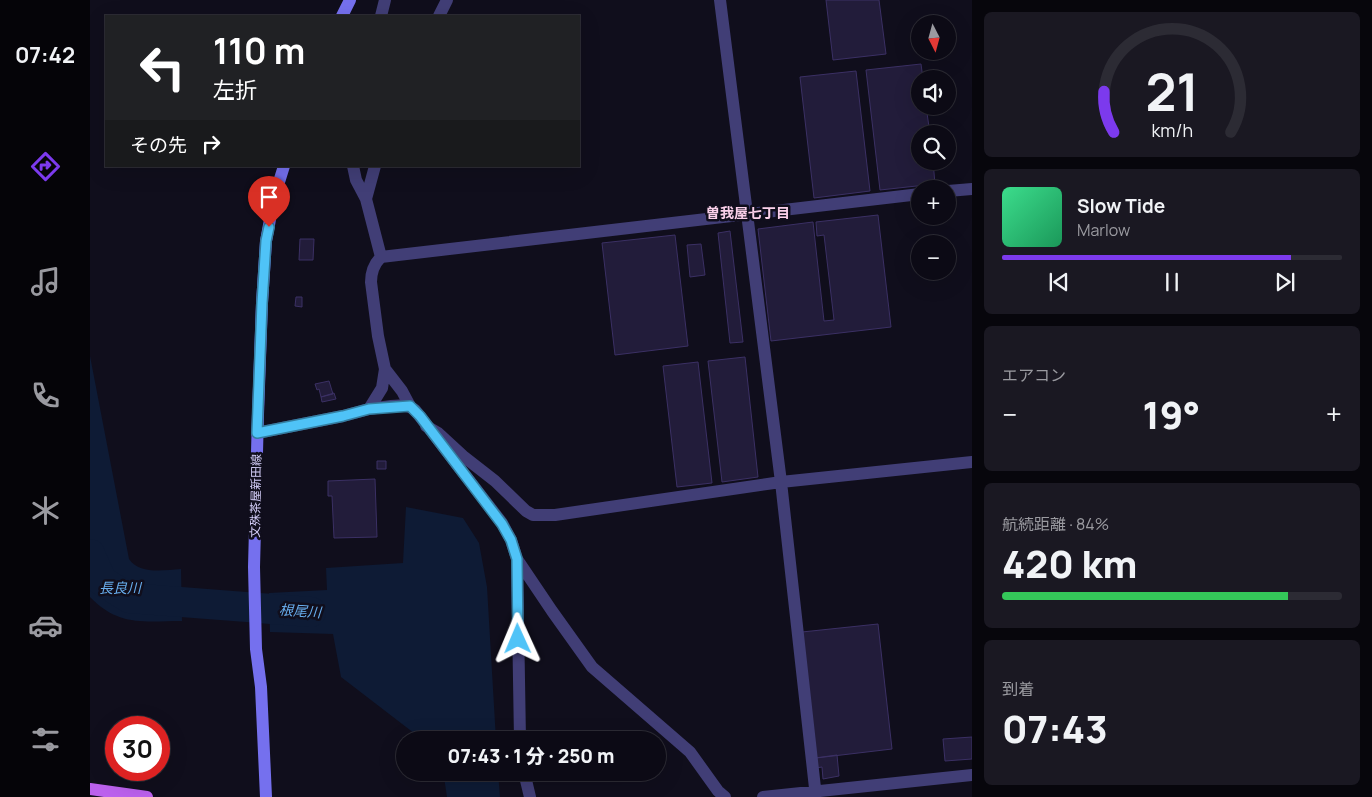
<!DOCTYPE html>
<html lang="ja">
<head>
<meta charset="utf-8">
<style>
  body { margin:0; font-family:Manrope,"Noto Sans JP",sans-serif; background:#1a1822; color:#f1f3f6; height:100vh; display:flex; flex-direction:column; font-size:19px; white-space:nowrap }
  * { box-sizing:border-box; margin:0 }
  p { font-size:16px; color:#9a9aa0 }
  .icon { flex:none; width:28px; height:28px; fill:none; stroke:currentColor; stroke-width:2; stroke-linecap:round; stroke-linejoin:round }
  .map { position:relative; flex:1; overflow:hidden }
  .drawer { display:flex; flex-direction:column; gap:12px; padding:12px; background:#07060c; width:400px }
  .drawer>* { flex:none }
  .top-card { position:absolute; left:15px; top:15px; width:475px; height:152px; border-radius:0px; box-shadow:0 5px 20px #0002,0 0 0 1px #2c2b34; background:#202124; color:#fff; overflow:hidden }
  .needle { width:32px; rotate:174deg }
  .fabs { position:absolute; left:821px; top:15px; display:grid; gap:10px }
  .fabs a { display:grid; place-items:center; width:45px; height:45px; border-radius:50%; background:#0c0a15; box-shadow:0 5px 20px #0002,0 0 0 1px #2c2b34; font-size:25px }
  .speed { position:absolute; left:15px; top:716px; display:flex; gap:10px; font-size:25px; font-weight:700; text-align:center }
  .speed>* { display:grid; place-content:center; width:65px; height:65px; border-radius:50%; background:#0c0a15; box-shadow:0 5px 20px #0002,0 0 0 1px #2c2b34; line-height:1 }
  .speed .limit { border:8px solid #d22; background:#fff; color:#111 }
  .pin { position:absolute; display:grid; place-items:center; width:42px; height:42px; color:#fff; margin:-51px -21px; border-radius:50% 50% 50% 0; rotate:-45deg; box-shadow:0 0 5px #0007 }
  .pin .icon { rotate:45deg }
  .me { position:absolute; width:55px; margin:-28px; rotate:359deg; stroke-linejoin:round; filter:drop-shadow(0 0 4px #0008) }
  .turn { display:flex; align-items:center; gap:18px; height:105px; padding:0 25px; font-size:22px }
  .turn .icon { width:65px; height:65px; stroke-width:2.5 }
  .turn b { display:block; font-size:35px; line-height:42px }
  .then { display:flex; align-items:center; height:48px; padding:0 25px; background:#0003; gap:10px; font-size:19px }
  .big { font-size:38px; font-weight:800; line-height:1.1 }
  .drawer .tile { flex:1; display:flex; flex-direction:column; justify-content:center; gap:8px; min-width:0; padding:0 18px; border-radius:8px; background:#1a1822 }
  .drawer .dial { align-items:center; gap:0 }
  .dial svg { height:130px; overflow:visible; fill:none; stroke:#2c2b34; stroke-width:7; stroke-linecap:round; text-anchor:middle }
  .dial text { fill:#f1f3f6; stroke:none }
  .song { display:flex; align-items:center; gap:15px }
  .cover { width:60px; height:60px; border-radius:8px; background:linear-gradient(135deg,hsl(150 70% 55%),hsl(150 70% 35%)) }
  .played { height:5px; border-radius:2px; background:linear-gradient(90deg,#7c3aed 85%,#2c2b34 85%) }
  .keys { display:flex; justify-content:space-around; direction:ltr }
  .heat { display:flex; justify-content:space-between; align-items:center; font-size:28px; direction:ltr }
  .charge { height:8px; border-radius:4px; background:linear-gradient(90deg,#34c759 84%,#2c2b34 0) }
  .trip { position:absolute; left:306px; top:731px; width:270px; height:50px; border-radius:25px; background:#0c0a15; box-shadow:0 5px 20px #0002,0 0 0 1px #2c2b34; font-weight:800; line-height:50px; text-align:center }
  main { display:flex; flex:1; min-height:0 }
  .tabs { display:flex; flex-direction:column; width:90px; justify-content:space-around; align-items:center; background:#050408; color:#9a9aa0 }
  .tabs .icon { width:35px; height:35px }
  .tabs .selected { color:#7c3aed }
  .tabs b { font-size:22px; color:#f1f3f6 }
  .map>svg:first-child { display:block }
  .water { fill:#0e1b35 }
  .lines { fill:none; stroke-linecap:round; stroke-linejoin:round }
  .river { stroke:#0e1b35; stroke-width:30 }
  .building { fill:#221c3a; stroke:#3b3064 }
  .minor { stroke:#413e76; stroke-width:12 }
  .secondary { stroke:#7570ee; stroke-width:12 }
  .primary { stroke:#bb61ed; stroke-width:12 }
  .route-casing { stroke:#337fa1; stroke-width:12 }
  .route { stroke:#4fc3f7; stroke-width:9 }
  .labels { text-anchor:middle; stroke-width:5; stroke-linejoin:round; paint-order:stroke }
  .street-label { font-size:12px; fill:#d4cef9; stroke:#100e1c }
  .neighbourhood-label { font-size:14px; font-weight:bold; fill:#fad0ea; stroke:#100e1c }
  .water-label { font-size:14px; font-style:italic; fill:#68aeee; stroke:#100e1c }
</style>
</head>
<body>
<main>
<nav class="tabs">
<b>07:42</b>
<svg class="icon selected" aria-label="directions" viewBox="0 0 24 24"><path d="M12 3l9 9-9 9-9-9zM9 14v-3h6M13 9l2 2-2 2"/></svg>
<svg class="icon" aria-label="music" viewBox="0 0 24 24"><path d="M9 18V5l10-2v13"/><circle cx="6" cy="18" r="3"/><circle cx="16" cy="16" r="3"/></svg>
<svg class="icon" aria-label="phone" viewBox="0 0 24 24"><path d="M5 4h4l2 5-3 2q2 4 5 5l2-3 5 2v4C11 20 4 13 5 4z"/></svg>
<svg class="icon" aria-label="climate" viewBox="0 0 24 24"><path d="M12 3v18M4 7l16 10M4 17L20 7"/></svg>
<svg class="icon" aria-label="car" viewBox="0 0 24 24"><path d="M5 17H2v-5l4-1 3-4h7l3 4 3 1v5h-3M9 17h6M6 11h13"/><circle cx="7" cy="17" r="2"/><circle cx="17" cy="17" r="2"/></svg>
<svg class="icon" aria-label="filters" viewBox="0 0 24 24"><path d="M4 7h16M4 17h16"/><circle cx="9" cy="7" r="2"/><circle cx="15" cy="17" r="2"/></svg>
</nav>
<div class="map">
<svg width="882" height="797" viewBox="0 0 882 797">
  <rect width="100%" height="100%" fill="#100e1c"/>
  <path class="water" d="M0,356L39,559C50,575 74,570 91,569L92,621C54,621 29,627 0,597Z
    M316,507L373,518L389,543L397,587L406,740H333L251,677L243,634L180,632L179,593L237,590L236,568L313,563Z
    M351,773H408L410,797H357L354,777Z"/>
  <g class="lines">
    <path class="river" d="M0,554L12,581L39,598L221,612"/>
  </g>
  <path class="building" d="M736,0H789L796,54L743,60Z
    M831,64L833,79H830V106H836L840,134H830V161H843L845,184L790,190L776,70Z
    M766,71L780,191L724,198L710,77Z
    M788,215L801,327L681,341L668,229L723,222L734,321L744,320L734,235L727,236L726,222Z
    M640,231L653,342L640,343L628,233Z
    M585,235L598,346L525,355L512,243Z
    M210,239H224L223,260H209Z
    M611,244L615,275L600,277L597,245Z
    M206,297H212V307L205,306Z
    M655,357L668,477L632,482L618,361Z
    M608,362L622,483L587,487L573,366Z
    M239,381L243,394L231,397L229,389L227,390L225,384Z
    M244,393L246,399L232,402L231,397Z
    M287,461H296V469H287Z
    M285,479L287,537L244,538L242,496H238V481Z
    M788,624L802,749L726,758L712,632Z
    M882,737V759L855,761L853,739Z
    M747,755L749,776L733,779L732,767L726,768L725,758Z
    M443,772H458L459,777L445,781Z"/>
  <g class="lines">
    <path class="minor" d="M630,0L691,482L726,797
      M291,16L295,0
      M349,16L357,0
      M263,166L266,180L276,199L291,257
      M858,191L882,189
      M276,199L285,166
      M320,406L312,391L295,369L288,336L281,282C281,271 284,264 291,257L830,194
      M279,409C292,408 314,401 325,410L412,523L421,540L427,559L462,611L502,667L600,752L628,791L635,797
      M336,426L348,433L373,456L405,481L436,511L443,515H465L691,482L882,462
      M167,433L253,416L279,409L292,388L295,369
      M427,559L430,740
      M434,772L440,797
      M673,797L882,775"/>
    <path class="secondary" d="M252,16L260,0
      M176,797L171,687L166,649L164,567L168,414L172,303L176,241L184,198L194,166"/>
    <path class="primary" d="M0,789L57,797"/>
  </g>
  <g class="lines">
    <g class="route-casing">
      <path id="route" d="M179,227L176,241L172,303L167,433L253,416L279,409L320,406L330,416L412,524L421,540L427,559L428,639"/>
    </g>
    <use href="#route" class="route"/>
  </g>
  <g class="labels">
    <g class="street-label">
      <text transform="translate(166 496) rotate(-89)" y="4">文殊茶屋新田線</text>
    </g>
    <g class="neighbourhood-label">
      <text x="658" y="218">曽我屋七丁目</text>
    </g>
    <g class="water-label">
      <text x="30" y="593">長良川</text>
      <text transform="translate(210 611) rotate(4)" y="5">根尾川</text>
    </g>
  </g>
</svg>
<div class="fabs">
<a><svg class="needle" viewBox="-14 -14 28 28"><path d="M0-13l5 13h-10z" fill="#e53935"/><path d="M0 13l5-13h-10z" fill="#9a9aa0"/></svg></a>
<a><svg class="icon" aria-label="sound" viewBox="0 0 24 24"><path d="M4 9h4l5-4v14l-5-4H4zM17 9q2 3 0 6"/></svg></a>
<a><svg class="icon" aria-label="search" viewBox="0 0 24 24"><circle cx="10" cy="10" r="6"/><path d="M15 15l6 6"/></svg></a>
<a>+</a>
<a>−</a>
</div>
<div class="speed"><div class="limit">30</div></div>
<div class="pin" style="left:179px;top:227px;background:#d93025"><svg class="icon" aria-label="arrive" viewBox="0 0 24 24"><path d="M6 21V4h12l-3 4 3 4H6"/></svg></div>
<svg class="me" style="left:428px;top:639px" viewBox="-20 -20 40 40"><path d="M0-17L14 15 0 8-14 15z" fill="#4fc3f7" stroke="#fff" stroke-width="4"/></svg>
<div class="trip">07:43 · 1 分 · 250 m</div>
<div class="top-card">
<div class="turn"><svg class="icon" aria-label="left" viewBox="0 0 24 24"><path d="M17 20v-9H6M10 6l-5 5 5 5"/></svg><div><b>110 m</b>左折</div></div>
<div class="then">その先<svg class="icon" aria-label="right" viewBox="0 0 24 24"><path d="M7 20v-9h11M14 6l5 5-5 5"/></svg></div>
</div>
</div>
<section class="drawer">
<div class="tile dial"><svg viewBox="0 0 100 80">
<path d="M14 69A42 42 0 1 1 86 69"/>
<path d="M14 69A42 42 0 0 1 8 44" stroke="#7c3aed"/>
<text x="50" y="56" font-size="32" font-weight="700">21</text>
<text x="50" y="72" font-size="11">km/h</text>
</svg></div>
<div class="tile">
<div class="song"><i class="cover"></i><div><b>Slow Tide</b><p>Marlow</p></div></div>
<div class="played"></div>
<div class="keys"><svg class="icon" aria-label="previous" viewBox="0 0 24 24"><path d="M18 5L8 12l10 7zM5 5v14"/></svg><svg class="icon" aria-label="pause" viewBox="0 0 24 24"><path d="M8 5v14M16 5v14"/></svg><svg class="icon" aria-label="next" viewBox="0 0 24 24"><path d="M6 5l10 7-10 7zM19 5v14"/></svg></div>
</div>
<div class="tile"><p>エアコン</p>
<div class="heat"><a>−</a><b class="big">19°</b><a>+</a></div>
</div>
<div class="tile"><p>航続距離 · 84%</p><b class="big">420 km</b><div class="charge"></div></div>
<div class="tile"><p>到着</p><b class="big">07:43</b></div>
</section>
</main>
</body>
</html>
